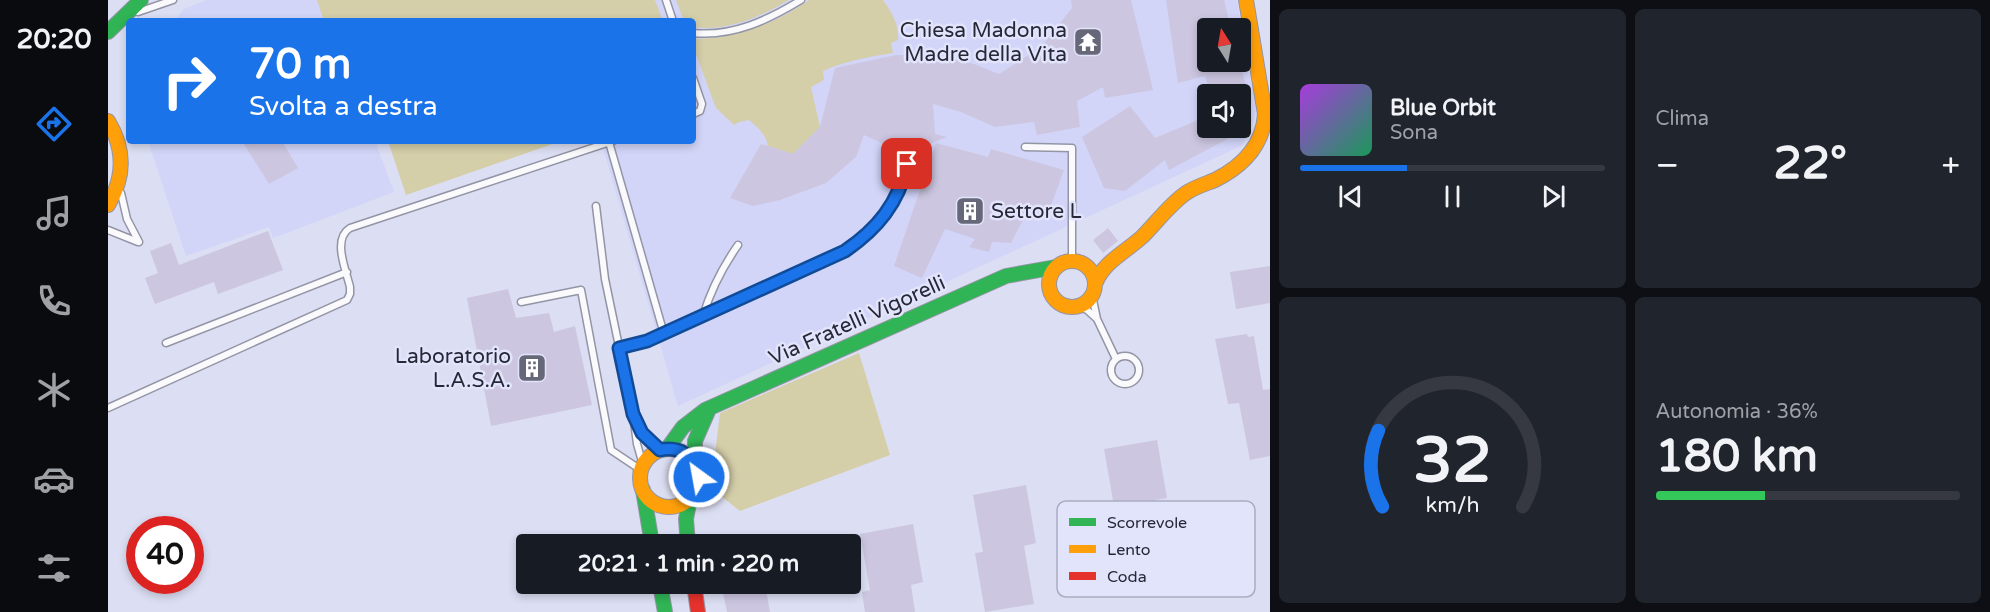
<!DOCTYPE html>
<html lang="it">
<head>
<meta charset="utf-8">
<style>
  body { margin:0; font-family:"Varela Round",sans-serif; background:#20242c; color:#f1f3f6; height:100vh; display:flex; flex-direction:column; font-size:22px; white-space:nowrap }
  * { box-sizing:border-box; margin:0 }
  p { font-size:20px; color:#9ea1a6 }
  .icon { flex:none; width:33px; height:33px; fill:none; stroke:currentColor; stroke-width:2; stroke-linecap:round; stroke-linejoin:round }
  .map { position:relative; flex:1; overflow:hidden }
  .details { display:flex; flex-direction:column; gap:9px; padding:9px; background:#0d0f14; width:720px }
  .details>* { flex:none }
  .top-card { position:absolute; left:18px; top:18px; width:570px; height:126px; border-radius:6px; box-shadow:0 3px 9px #0003; background:#1a73e8; color:#fff; overflow:hidden }
  .needle { width:39px; rotate:349deg }
  .tools { position:absolute; left:1089px; top:18px; display:grid; gap:12px }
  .tools a { display:grid; place-items:center; width:54px; height:54px; border-radius:6px; background:#171b24; box-shadow:0 3px 9px #0003; font-size:30px }
  .speed { position:absolute; left:18px; top:516px; display:flex; gap:12px; font-size:30px; font-weight:700; text-align:center }
  .speed>* { display:grid; place-content:center; width:78px; height:78px; border-radius:50%; background:#171b24; box-shadow:0 3px 9px #0003; line-height:1 }
  .speed .limit { border:9px solid #d22; background:#fff; color:#111 }
  .pin { position:absolute; display:grid; place-items:center; width:51px; height:51px; color:#fff; margin:-26px; border-radius:12px; box-shadow:0 3px 9px #0006 }
  .me { position:absolute; width:66px; margin:-33px; rotate:328deg; stroke-linejoin:round; filter:drop-shadow(0 0 4px #0008) }
  .turn { display:flex; align-items:center; gap:21px; height:126px; padding:0 24px; font-size:27px }
  .turn .icon { width:78px; height:78px; stroke-width:2.5 }
  .turn b { display:block; font-size:42px; line-height:51px }
  .big { font-size:45px; font-weight:700; line-height:1.1 }
  .details .widget { flex:1; display:flex; flex-direction:column; justify-content:center; gap:9px; min-width:0; padding:0 21px; border-radius:9px; background:#20242c }
  .details .dial { align-items:center; gap:0 }
  .dial svg { height:156px; overflow:visible; fill:none; stroke:#363941; stroke-width:7; stroke-linecap:round; text-anchor:middle }
  .dial text { fill:#f1f3f6; stroke:none }
  .song { display:flex; align-items:center; gap:18px }
  .cover { width:72px; height:72px; border-radius:9px; background:linear-gradient(135deg,hsl(280 70% 55%),hsl(150 70% 35%)) }
  .played { height:6px; border-radius:3px; background:linear-gradient(90deg,#1a73e8 35%,#363941 35%) }
  .keys { display:flex; justify-content:space-around; direction:ltr }
  .heat { display:flex; justify-content:space-between; align-items:center; font-size:33px; direction:ltr }
  .charge { height:9px; border-radius:4px; background:linear-gradient(90deg,#34c759 36%,#363941 0) }
  .details .tiles { flex:1; display:grid; gap:9px; grid-template-columns:repeat(2,1fr) }
  .trip { position:absolute; left:408px; top:534px; width:345px; height:60px; border-radius:6px; background:#171b24; box-shadow:0 3px 9px #0003; font-weight:700; line-height:60px; text-align:center }
  main { display:flex; flex:1; min-height:0 }
  .dock { display:flex; flex-direction:column; width:108px; justify-content:space-around; align-items:center; background:#090b0e; color:#9ea1a6 }
  .dock .icon { width:42px; height:42px }
  .dock .current { color:#1a73e8 }
  .dock b { font-size:27px; color:#f1f3f6 }
  .map>svg:first-child { display:block }
  .built { fill:#d2d5f8; fill-rule:evenodd }
  .green { fill:#d4cea9 }
  .building { fill:#ccc6e1 }
  .lines { fill:none; stroke-linecap:round; stroke-linejoin:round }
  .lane-casing { stroke:#9395a5; stroke-width:9 }
  .fast-casing { stroke:#9395a5; stroke-width:16 }
  .slow-casing { stroke:#9395a5; stroke-width:16 }
  .jam-casing { stroke:#9395a5; stroke-width:16 }
  .lane { stroke:#fafafd; stroke-width:6 }
  .fast { stroke:#30b455; stroke-width:14 }
  .slow { stroke:#ff9f0a; stroke-width:14 }
  .jam { stroke:#e5322d; stroke-width:14 }
  .route-casing { stroke:#114b97; stroke-width:15 }
  .route { stroke:#1a73e8; stroke-width:10 }
  .labels { text-anchor:middle; stroke-width:5; stroke-linejoin:round; paint-order:stroke }
  .poi-label { font-size:21px; fill:#272837; stroke:#e2e4fc; text-anchor:end }
  .street-label { font-size:21px; fill:#272837; stroke:#e2e4fc }
  .key { fill:#e2e4fc; stroke:#aaacc1; stroke-width:1.5 }
  .key-label { font-size:16px; fill:#272837 }
</style>
</head>
<body>
<main>
<nav class="dock">
<b>20:20</b>
<svg class="icon current" aria-label="directions" viewBox="0 0 24 24"><path d="M12 3l9 9-9 9-9-9zM9 14v-3h6M13 9l2 2-2 2"/></svg>
<svg class="icon" aria-label="music" viewBox="0 0 24 24"><path d="M9 18V5l10-2v13"/><circle cx="6" cy="18" r="3"/><circle cx="16" cy="16" r="3"/></svg>
<svg class="icon" aria-label="phone" viewBox="0 0 24 24"><path d="M5 4h4l2 5-3 2q2 4 5 5l2-3 5 2v4C11 20 4 13 5 4z"/></svg>
<svg class="icon" aria-label="climate" viewBox="0 0 24 24"><path d="M12 3v18M4 7l16 10M4 17L20 7"/></svg>
<svg class="icon" aria-label="car" viewBox="0 0 24 24"><path d="M5 17H2v-5l4-1 3-4h7l3 4 3 1v5h-3M9 17h6M6 11h13"/><circle cx="7" cy="17" r="2"/><circle cx="17" cy="17" r="2"/></svg>
<svg class="icon" aria-label="filters" viewBox="0 0 24 24"><path d="M4 7h16M4 17h16"/><circle cx="9" cy="7" r="2"/><circle cx="15" cy="17" r="2"/></svg>
</nav>
<div class="map">
<svg width="1162" height="612" viewBox="0 0 1162 612">
  <rect width="100%" height="100%" fill="#dcdef3"/>
  <path class="built" d="M99,0H214L222,21H67L76,9Z
    M452,0H1129L1148,111L1142,131L1133,146L570,406L493,141H585V21H459ZM1100,28H1132V62H1100ZM1100,94H1132V128H1100Z
    M40,141H267L286,192L165,238L161,227L78,256Z"/>
  <path class="green" d="M209,0H547L555,21H216Z
    M568,0H681C652,17 619,32 585,27V21H576Z
    M701,0H775C784,13 791,24 790,40L783,43L785,53C761,57 737,61 715,71L716,80L703,87L712,127L685,154L660,146C658,134 650,128 641,120L631,122L626,125L608,108L585,46V39C627,39 667,24 701,0Z
    M280,141H453L298,195Z
    M751,353L782,455L632,511L603,488L612,413Z"/>
  <path class="building" d="M963,0H1023L1045,90L997,98L995,87L969,101L972,127L929,135L926,122L887,127L853,112L825,104L827,134L839,137L806,150L784,148L756,135L748,157L718,183L672,200L645,206L622,198L653,144L685,154L712,127L727,68L788,55L835,57L866,64L891,74L933,47L964,8Z
    M1058,0H1116L1123,28H1100V62H1132L1140,94H1103L1097,76L1070,83Z
    M1022,106L1047,138L1100,116V128H1140L1061,170L1057,160L1017,191L996,188L974,137Z
    M134,141H174L190,168L161,184Z
    M828,143L880,157L883,149L956,170L940,214L921,208L903,243L884,242L881,252L861,247L867,239L837,229L814,278L786,266Z
    M1000,228L1010,241L995,253L985,240Z
    M160,231L175,270L110,294L106,282L47,304L37,278L50,273L42,251L63,243L71,265Z
    M1162,266V303L1128,309L1122,272Z
    M400,289L408,318L441,313L446,332L467,326L484,405L383,426L359,298Z
    M1139,334L1140,337L1146,336L1155,390L1162,389V456L1142,460L1131,403L1120,404L1107,339Z
    M1049,440L1059,498L1047,500L1057,558L1008,566L998,507L1006,506L996,449Z
    M918,485L928,543L916,546L926,604L877,612L867,553L875,552L865,495Z
    M805,524L815,582L803,585L807,612H757L754,592L762,590L752,534Z
    M639,584H657L662,612H619L614,588Z"/>
  <g class="lines">
    <g class="lane-casing">
      <path id="lane" d="M558,0L565,21
        M30,12L65,0
        M585,33C625,37 660,20 693,0
        M585,78L594,104L592,111L585,114
        M501,142L556,334
        M917,147L964,148V261
        M13,193L19,219L31,242
        M488,206L497,279L525,414L529,444L535,465
        M0,230L30,242
        M413,302L473,290L503,450L533,470
        M970,306L979,310L989,319L984,295
        M595,316C603,289 614,268 630,245
        M989,319L1008,359
        M58,343L239,272
        M511,348L539,341L737,251C769,229 791,203 799,164
        M1003 370a14 14 0 1 1 28 0a14 14 0 1 1-28 0Z
        M0,408L239,300L242,294V287C238,270 224,239 242,228L505,141
        M528,420L534,433L552,450"/>
    </g>
    <g class="fast-casing">
      <path id="fast" d="M0,32L33,0
        M559,449L575,427L597,410L898,276L948,267
        M587,463V441L601,409
        M535,490L544,544
        M580,544L578,519L582,498
        M552,584L557,612"/>
    </g>
    <g class="slow-casing">
      <path id="slow" d="M0,121C17,149 17,177 0,205
        M941 284a23 23 0 1 1 46 0a23 23 0 1 1-46 0Z
        M987,284C996,261 1018,252 1035,236C1049,222 1061,205 1078,193C1087,187 1097,184 1107,180C1135,166 1155,146 1157,114L1138,0
        M532 478a29 29 0 1 1 58 0a29 29 0 1 1-58 0Z"/>
    </g>
    <g class="jam-casing">
      <path id="jam" d="M586,584L590,612"/>
    </g>
    <use href="#lane" class="lane"/>
    <use href="#fast" class="fast"/>
    <use href="#slow" class="slow"/>
    <use href="#jam" class="jam"/>
  </g>
  <g class="lines">
    <g class="route-casing">
      <path id="route" d="M591,477C587,456 572,446 552,450L534,433L525,414L511,348L539,341L737,251C769,229 791,203 799,164"/>
    </g>
    <use href="#route" class="route"/>
  </g>
  <defs>
    <g id="temple-square" transform="scale(1.5)"><rect x="-9" y="-9" width="18" height="18" rx="4" fill="#666879" stroke="#e2e4fc"/><path d="M0-6L5-2H3V0L6.5 2.5H4V6H1.5V3h-3V6H-4V2.5H-6.5L-3 0V-2H-5Z" fill="#fff"/></g>
    <g id="building-square" transform="scale(1.5)"><rect x="-9" y="-9" width="18" height="18" rx="4" fill="#666879" stroke="#e2e4fc"/><path d="M-4-6H4V6H1V3H-1V6H-4ZM-2.5-4.3h1.7v1.8h-1.7ZM.8-4.3h1.7v1.8H.8ZM-2.5-1h1.7V.8h-1.7ZM.8-1h1.7V.8H.8Z" fill="#fff"/></g>
  </defs>
  <g fill-rule="evenodd">
    <use href="#temple-square" x="980" y="42"/>
    <use href="#building-square" x="862" y="211"/>
    <use href="#building-square" x="424" y="368"/>
  </g>
  <g class="labels">
    <g class="poi-label">
      <text x="959" y="37">Chiesa Madonna<tspan x="959" dy="24">Madre della Vita</tspan></text>
      <text x="883" y="218" text-anchor="start">Settore L</text>
      <text x="403" y="363">Laboratorio<tspan x="403" dy="24">L.A.S.A.</tspan></text>
    </g>
    <g class="street-label">
      <text transform="translate(749 320) rotate(-24)" y="7">Via Fratelli Vigorelli</text>
    </g>
  </g>
  <rect x="949" y="501" width="198" height="96" rx="9" class="key"/>
  <rect x="961" y="518" width="27" height="8" fill="#30b455"/>
  <rect x="961" y="545" width="27" height="8" fill="#ff9f0a"/>
  <rect x="961" y="572" width="27" height="8" fill="#e5322d"/>
  <g class="key-label">
    <text x="999" y="528">Scorrevole</text>
    <text x="999" y="555">Lento</text>
    <text x="999" y="582">Coda</text>
  </g>
</svg>
<div class="tools">
<a><svg class="needle" viewBox="-14 -14 28 28"><path d="M0-13l5 13h-10z" fill="#e53935"/><path d="M0 13l5-13h-10z" fill="#9ea1a6"/></svg></a>
<a><svg class="icon" aria-label="sound" viewBox="0 0 24 24"><path d="M4 9h4l5-4v14l-5-4H4zM17 9q2 3 0 6"/></svg></a>
</div>
<div class="speed"><div class="limit">40</div></div>
<div class="pin" style="left:799px;top:164px;background:#d93025"><svg class="icon" aria-label="arrive" viewBox="0 0 24 24"><path d="M6 21V4h12l-3 4 3 4H6"/></svg></div>
<svg class="me" style="left:591px;top:477px" viewBox="-20 -20 40 40"><circle r="17" fill="#1a73e8" stroke="#fff" stroke-width="3"/><path d="M0-11L8 9 0 5-8 9z" fill="#fff"/></svg>
<div class="trip">20:21 · 1 min · 220 m</div>
<div class="top-card">
<div class="turn"><svg class="icon" aria-label="right" viewBox="0 0 24 24"><path d="M7 20v-9h11M14 6l5 5-5 5"/></svg><div><b>70 m</b>Svolta a destra</div></div>
</div>
</div>
<section class="details">
<div class="tiles">
<div class="widget">
<div class="song"><i class="cover"></i><div><b>Blue Orbit</b><p>Sona</p></div></div>
<div class="played"></div>
<div class="keys"><svg class="icon" aria-label="previous" viewBox="0 0 24 24"><path d="M18 5L8 12l10 7zM5 5v14"/></svg><svg class="icon" aria-label="pause" viewBox="0 0 24 24"><path d="M8 5v14M16 5v14"/></svg><svg class="icon" aria-label="next" viewBox="0 0 24 24"><path d="M6 5l10 7-10 7zM19 5v14"/></svg></div>
</div>
<div class="widget"><p>Clima</p>
<div class="heat"><a>−</a><b class="big">22°</b><a>+</a></div>
</div>
<div class="widget dial"><svg viewBox="0 0 100 80">
<path d="M14 69A42 42 0 1 1 86 69"/>
<path d="M14 69A42 42 0 0 1 12 30" stroke="#1a73e8"/>
<text x="50" y="56" font-size="32" font-weight="700">32</text>
<text x="50" y="72" font-size="11">km/h</text>
</svg></div>
<div class="widget"><p>Autonomia · 36%</p><b class="big">180 km</b><div class="charge"></div></div>
</div>
</section>
</main>
</body>
</html>
